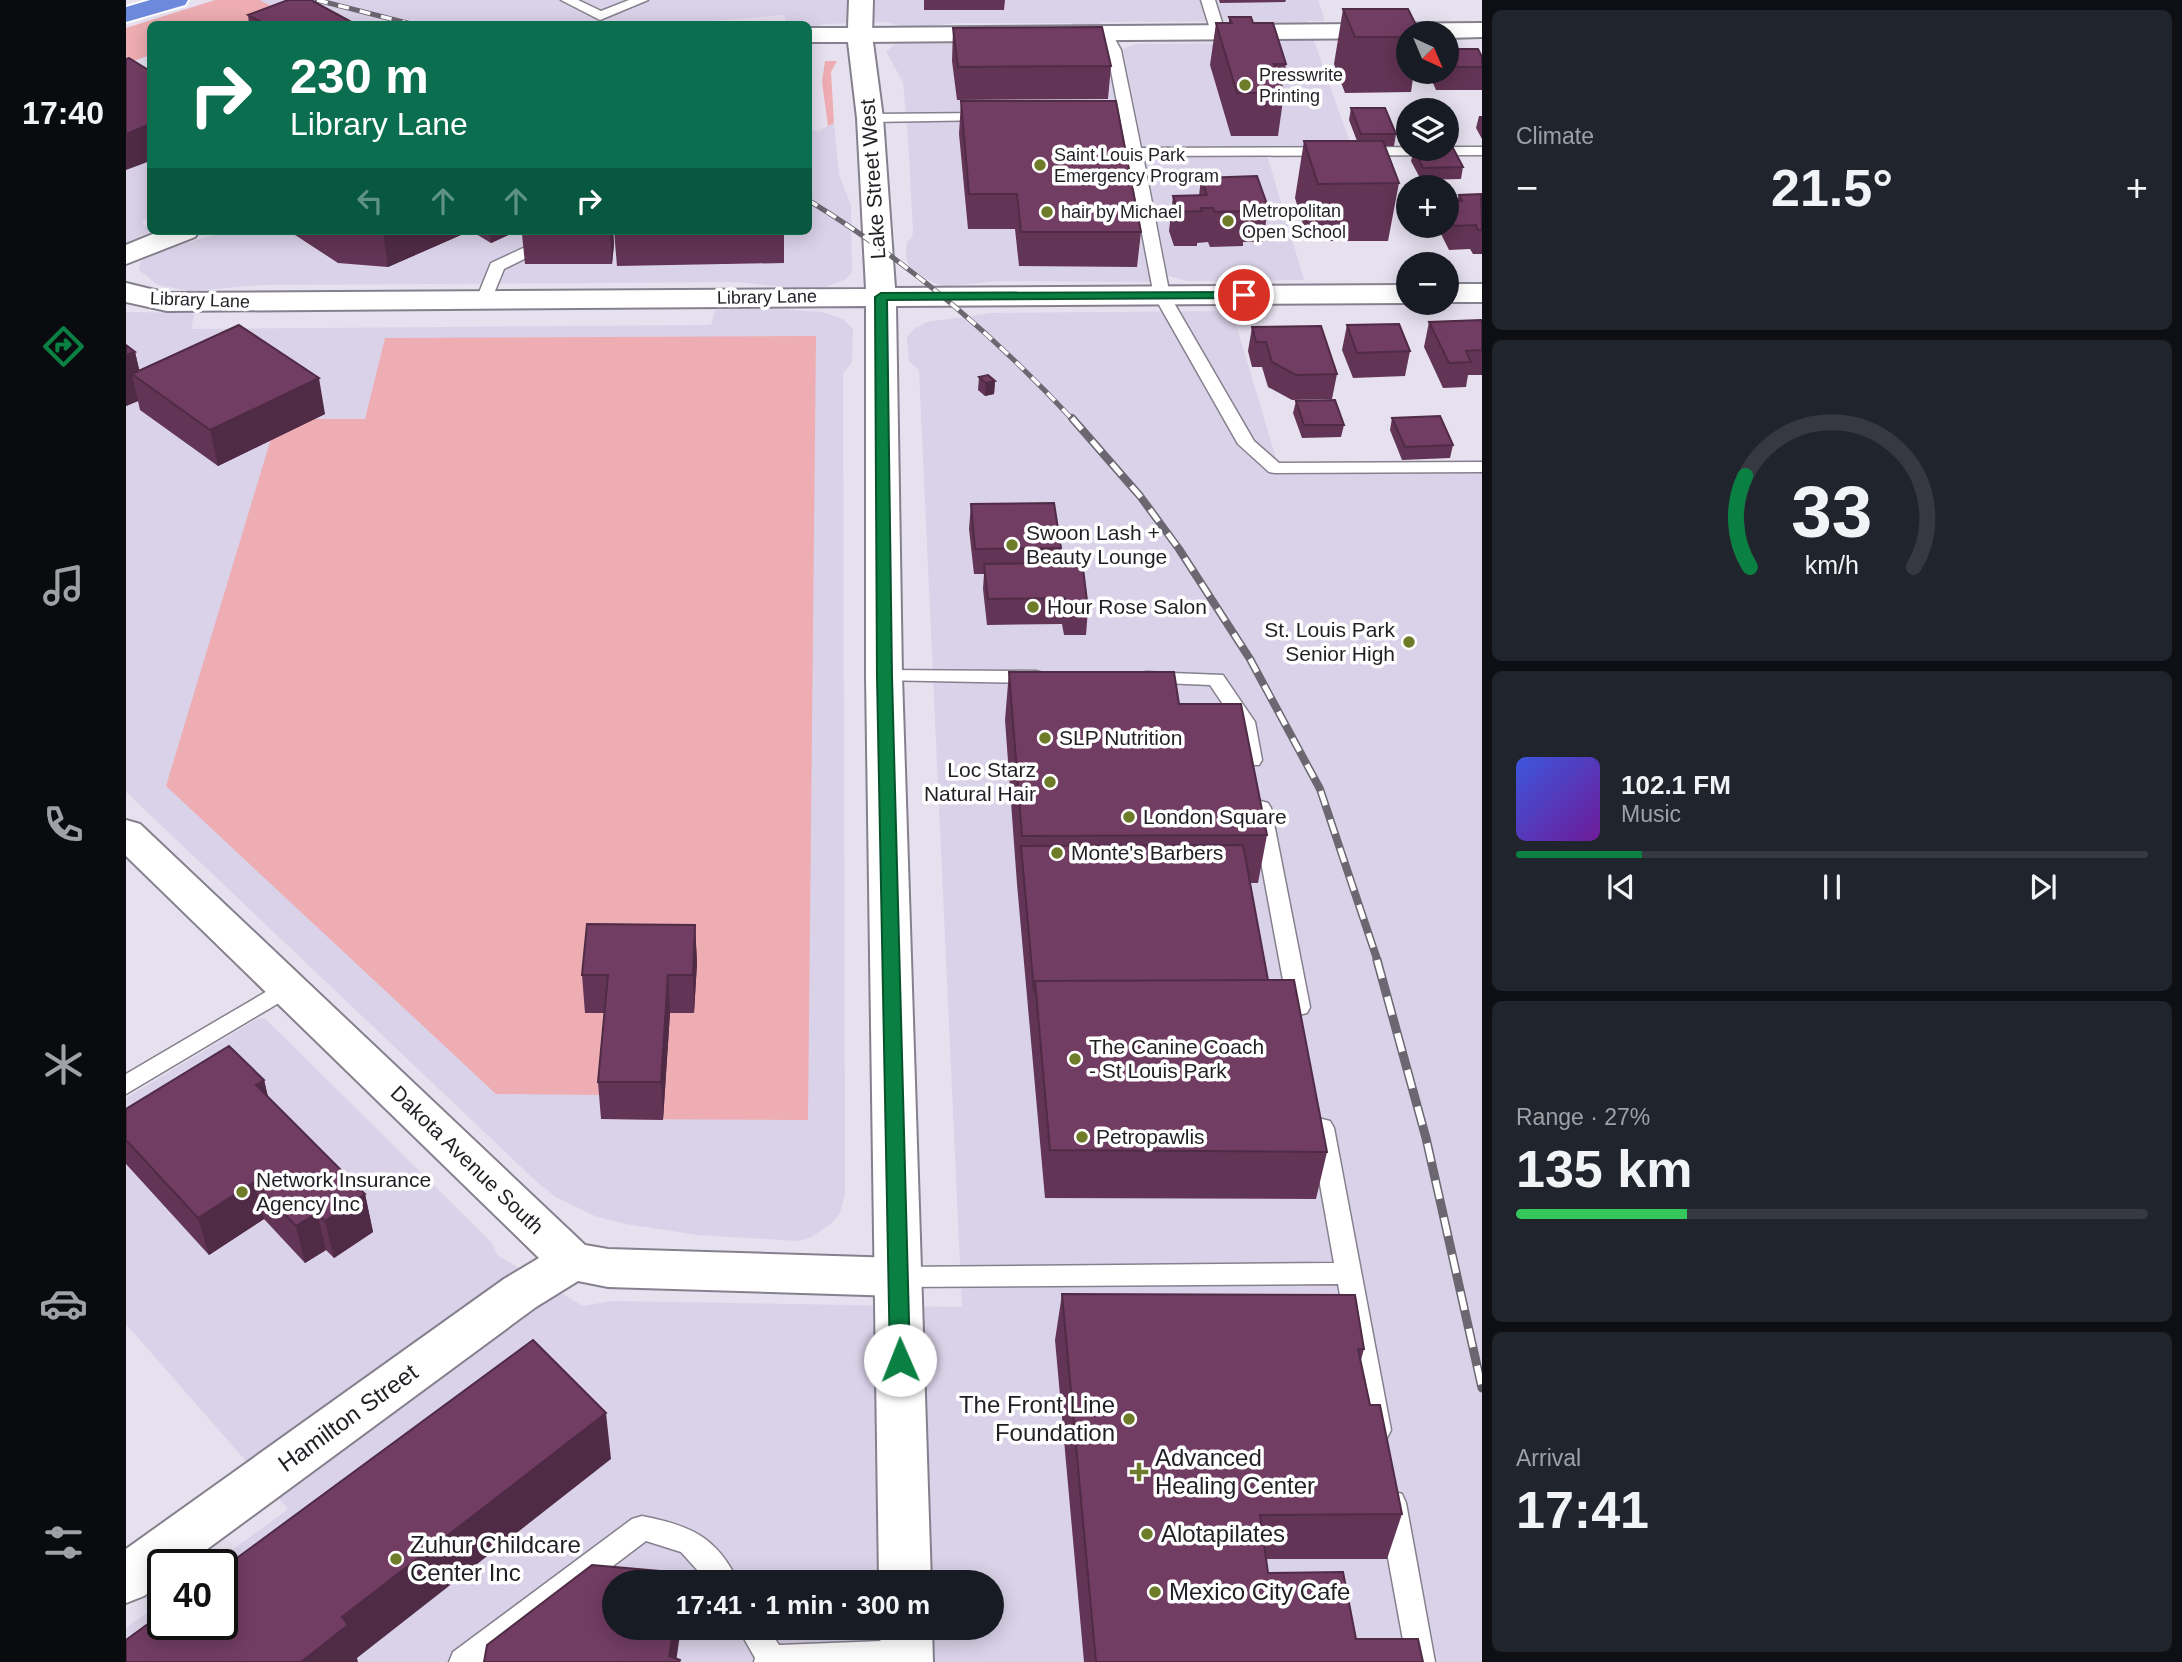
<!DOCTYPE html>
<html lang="en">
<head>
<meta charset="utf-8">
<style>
  body { margin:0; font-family:Helvetica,sans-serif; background:#20242c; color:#f1f3f6; height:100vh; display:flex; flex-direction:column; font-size:26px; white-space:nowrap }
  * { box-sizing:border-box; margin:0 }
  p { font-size:23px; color:#9ea1a6 }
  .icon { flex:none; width:38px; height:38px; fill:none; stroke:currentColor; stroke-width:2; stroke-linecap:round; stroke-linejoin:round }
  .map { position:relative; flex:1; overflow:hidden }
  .details { display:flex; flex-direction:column; gap:10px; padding:10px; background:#0d0f14; width:700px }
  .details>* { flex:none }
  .guide { position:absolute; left:21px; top:21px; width:665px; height:214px; border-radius:10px; box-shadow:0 4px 18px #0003; background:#0b6e4f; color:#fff; overflow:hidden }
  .needle { width:46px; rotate:136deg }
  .buttons { position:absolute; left:1270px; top:21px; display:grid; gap:14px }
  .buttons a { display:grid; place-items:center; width:63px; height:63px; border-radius:50%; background:#171b24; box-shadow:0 4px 18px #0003; font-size:35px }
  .speed { position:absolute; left:21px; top:1549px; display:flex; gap:14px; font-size:35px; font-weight:700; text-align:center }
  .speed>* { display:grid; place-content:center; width:91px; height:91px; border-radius:50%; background:#171b24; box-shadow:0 4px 18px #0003; line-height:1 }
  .speed .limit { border:4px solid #111; border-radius:10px; background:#fff; color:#111 }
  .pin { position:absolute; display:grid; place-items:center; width:60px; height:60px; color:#fff; margin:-30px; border:4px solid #fff; border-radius:50%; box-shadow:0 2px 7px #0007 }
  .me { position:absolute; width:77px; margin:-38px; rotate:359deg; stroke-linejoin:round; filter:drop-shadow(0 0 5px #0008) }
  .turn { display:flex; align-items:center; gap:24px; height:147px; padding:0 28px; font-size:32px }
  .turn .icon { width:91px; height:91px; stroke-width:2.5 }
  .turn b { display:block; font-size:49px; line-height:60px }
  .lanes { display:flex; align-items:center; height:66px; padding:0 28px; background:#0003; justify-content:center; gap:35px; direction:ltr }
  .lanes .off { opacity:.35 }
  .big { font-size:52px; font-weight:700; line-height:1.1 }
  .details .card { flex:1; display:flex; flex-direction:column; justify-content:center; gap:10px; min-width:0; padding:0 24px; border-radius:10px; background:#20242c }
  .details .dial { align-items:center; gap:0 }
  .dial svg { height:182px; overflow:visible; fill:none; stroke:#363941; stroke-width:7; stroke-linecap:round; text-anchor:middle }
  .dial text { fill:#f1f3f6; stroke:none }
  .song { display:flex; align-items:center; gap:21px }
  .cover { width:84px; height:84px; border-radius:10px; background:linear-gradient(135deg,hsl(230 70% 55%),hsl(280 70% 35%)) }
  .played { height:7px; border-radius:4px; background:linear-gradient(90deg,#0b8043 20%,#363941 20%) }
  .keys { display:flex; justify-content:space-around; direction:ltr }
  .heat { display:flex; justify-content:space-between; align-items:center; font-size:38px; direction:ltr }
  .charge { height:10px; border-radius:5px; background:linear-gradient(90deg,#34c759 27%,#363941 0) }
  .trip { position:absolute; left:476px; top:1570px; width:402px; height:70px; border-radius:35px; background:#171b24; box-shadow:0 4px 18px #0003; font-weight:700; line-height:70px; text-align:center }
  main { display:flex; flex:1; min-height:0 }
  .menu { display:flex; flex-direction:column; width:126px; justify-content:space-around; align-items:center; background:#090b0e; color:#9ea1a6 }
  .menu .icon { width:49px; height:49px }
  .menu .active { color:#0b8043 }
  .menu b { font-size:32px; color:#f1f3f6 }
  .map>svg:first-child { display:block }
  .built { fill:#dad2e8; fill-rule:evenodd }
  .green { fill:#edadb2 }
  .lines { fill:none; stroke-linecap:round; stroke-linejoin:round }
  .lane-casing { stroke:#85808d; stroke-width:3 }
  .street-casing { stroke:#85808d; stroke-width:4 }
  .secondary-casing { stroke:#85808d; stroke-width:4 }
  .highway-casing { stroke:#fff; stroke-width:4 }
  .lane { fill:#fff; fill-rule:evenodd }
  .street { fill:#fff; fill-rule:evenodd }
  .secondary { fill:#fff; fill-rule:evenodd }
  .highway { fill:#6d89dc; fill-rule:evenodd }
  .rail-far2-casing { stroke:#6a6770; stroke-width:5 }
  .rail-far1-casing { stroke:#6a6770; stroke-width:8 }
  .rail-casing { stroke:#6a6770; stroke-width:9 }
  .rail-far2 { stroke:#fff; stroke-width:3.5; stroke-dasharray:11; stroke-linecap:butt }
  .rail-far1 { stroke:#fff; stroke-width:5; stroke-dasharray:15; stroke-linecap:butt }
  .rail { stroke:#fff; stroke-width:6; stroke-dasharray:19; stroke-linecap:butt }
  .wall { fill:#623455 }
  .shaded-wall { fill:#502b45 }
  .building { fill:#723d63; stroke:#502b45; stroke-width:2 }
  .route { fill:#0b8043; stroke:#07532c; stroke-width:2 }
  .poi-dot { fill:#6e7c29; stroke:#fff; stroke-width:2.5 }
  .labels { text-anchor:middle; stroke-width:7; stroke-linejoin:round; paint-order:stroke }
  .far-poi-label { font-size:18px; fill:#211f24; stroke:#fff; text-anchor:start }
  .far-street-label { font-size:18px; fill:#211f24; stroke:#fff }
  .street-label { font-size:21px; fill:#211f24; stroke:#fff }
  .poi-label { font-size:21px; fill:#211f24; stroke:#fff; text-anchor:start }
  .near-poi-label { font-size:24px; fill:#211f24; stroke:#fff; text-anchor:start }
  .near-street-label { font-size:24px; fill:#211f24; stroke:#fff }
</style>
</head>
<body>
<main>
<nav class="menu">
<b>17:40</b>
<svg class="icon active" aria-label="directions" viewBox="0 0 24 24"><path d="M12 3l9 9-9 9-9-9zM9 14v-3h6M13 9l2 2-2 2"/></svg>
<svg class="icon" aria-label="music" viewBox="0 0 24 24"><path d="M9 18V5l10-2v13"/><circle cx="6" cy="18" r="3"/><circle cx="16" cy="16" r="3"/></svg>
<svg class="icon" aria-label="phone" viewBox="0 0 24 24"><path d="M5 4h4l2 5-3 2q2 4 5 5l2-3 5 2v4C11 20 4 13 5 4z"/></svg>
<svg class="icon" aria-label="climate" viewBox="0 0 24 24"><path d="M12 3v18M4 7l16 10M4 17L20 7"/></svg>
<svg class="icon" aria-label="car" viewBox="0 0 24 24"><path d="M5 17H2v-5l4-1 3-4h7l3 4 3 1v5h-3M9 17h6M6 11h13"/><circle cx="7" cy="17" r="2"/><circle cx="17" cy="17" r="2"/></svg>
<svg class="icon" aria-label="filters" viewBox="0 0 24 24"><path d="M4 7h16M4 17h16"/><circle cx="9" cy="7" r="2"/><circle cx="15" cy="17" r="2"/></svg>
</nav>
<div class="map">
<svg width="1356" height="1662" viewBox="0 0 1356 1662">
  <rect width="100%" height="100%" fill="#e6e0ef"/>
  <path class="built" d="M134,0H1192L1199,21H1181L1226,148L1141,155L1178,280L1062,281L1042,276L997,49L1010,44L1134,43L1127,21L974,22L984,61L1024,282L873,281L822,286L808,283L796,276L783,266L780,256L781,242L786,238L787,231L782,136L777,82L760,52L769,44H953L946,23H831L783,28L759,22L699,24L686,27H683L682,24H661L658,15L551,24H159L170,20Z
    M24,81V218L15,222L26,231L0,243V90Z
    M708,123L713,175L725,205L726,272L720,279L700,287L663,288L612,282L137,285L64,291L32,285L13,270L14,263L19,259L47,247L102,231H682L683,130L692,131Z
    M634,308L696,312L717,319L727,329L726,362L717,374L719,1193L714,1213L706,1223L684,1238L672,1241L572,1235L500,1224L471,1217L430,1197L412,1183L0,792V312L66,313L68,315L65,329L585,325L589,310Z
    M1106,311L1155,475L1356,472V1662H0V1628L37,1601V1624H96V1564H87L162,1509L0,1324V1098L129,1020L138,1018L160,1039L366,1243L371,1255L457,1306L486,1301L836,1307L793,370L783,361L781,337L789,328L801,322L865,313ZM488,1582H866V1628H488Z"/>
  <path class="green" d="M89,0H134L156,12L124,24H24V55L0,64V28Z
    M699,61H711L705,72L708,123L702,126L696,82Z
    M690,336L682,1120L475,1119L477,1095L370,1094L40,786L147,432L181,419H239L259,338Z"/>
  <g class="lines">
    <g class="lane-casing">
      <path id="lane" d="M435,0H452L475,11L503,0H522L474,20Z
        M1075,0H1089L1099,32L1097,35L1092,36L1085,32Z
        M979,29L984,30L995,50L1015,148L1356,147V155L1017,156L1044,296L1128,441L1153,463L1356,462V472L1149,473L1143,472L1112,444L1028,296L981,50L972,33Z
        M861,113L866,114L868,117L866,120L744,122L737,118L744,114Z
        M434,231H455L378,269L364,303H352L350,300L365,263Z
        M758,670L910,671L917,673L920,677L917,681L910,683L751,680L748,676L751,672Z
        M1020,672L1097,675L1129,722L1136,760L1133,765H1119L1116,760L1109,722L1084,685L1013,682L1010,678L1013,674Z
        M1135,801L1142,803L1145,808L1184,1007L1181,1013L1173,1015L1165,1013L1162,1007L1125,808L1128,803Z
        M160,980L168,982L171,988L168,994L0,1094V1074Z
        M1196,1119L1204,1121L1208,1128L1265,1430L1261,1438L1252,1442L1243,1438L1239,1430L1212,1284L772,1287L763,1284L759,1277L763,1270L772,1267L1208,1263L1184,1128L1188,1121Z
        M1266,1491L1276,1494L1280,1503L1309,1662H1281L1252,1503L1256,1494Z
        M516,1516C562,1525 591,1536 612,1582H582L555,1552L520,1541L360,1662H323L327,1652L506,1519Z
        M612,1628H642L653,1645L781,1640L791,1644L795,1654L792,1662H628L629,1658Z"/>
    </g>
    <g class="street-casing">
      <path id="street" d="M1356,23V37L1321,38V33H1283V38L734,42L725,40L722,35L725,30L734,28Z
        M0,820L14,824L459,1245L482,1249L772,1258L788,1263L795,1277L788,1291L772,1296L482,1287L452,1281L410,1307L61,1564H37V1582L18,1596L0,1603V1549L378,1279L413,1258L0,856Z"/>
    </g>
    <g class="secondary-casing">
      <path id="secondary" d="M723,0H747L746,35L757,118L769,288L1283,285V303L770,306L776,676L805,1582H753L740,676V306L41,311L0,302V283L41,293L740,289L731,118L722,42H682V28H722Z
        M34,231H73L69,237L0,264V245Z
        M1321,284H1356V302H1321Z
        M754,1628H806L807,1662H755Z"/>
    </g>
    <g class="highway-casing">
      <path id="highway" d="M24,0H62L59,5L0,22V7Z"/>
    </g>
    <use href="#lane" class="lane"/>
    <use href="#street" class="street"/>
    <use href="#secondary" class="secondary"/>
    <use href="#highway" class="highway"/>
    <g class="rail-far2-casing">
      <path id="rail-far2" d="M191,0L285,24
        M682,200C780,260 869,336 947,420"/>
    </g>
    <g class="rail-far1-casing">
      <path id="rail-far1" d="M946,418L1014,496L1053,549L1124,659L1194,789L1252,962"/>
    </g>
    <g class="rail-casing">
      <path id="rail" d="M1251,960L1300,1138L1356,1388"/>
    </g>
    <use href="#rail-far2" class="rail-far2"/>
    <use href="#rail-far1" class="rail-far1"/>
    <use href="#rail" class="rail"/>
  </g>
  <path class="wall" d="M798,0H879L878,10H798Z
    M1093,0H1160L1159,2L1094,3Z
    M1217,9L1283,33V72H1288L1285,92L1219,93L1208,64Z
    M122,15L229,24H123Z
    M1103,17L1127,23L1160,64L1156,87L1158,93L1152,136H1105L1084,65L1090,23H1103Z
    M827,28L985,66L982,99L831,100L826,61Z
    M1321,49L1356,57V90H1310L1302,72H1321Z
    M835,101L1015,232L1011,267L893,266L889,229H842L833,134Z
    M1225,108L1270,134L1268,146H1259L1273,183L1262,241H1182L1169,198L1178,141H1231L1223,120Z
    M1353,116H1356V139L1350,128Z
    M1288,149L1337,167L1335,179L1295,180L1285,161Z
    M1075,178L1142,207L1137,242H1117V246L1084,247L1082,242L1071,243V246H1048L1043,231L1047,196H1073Z
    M1333,195L1356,196V254H1347L1344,249L1323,250L1311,226H1321V202L1331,201Z
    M163,231H344L262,267L212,263Z
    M345,231H487L488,244L486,264H399L396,234L391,231L365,243Z
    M488,231H658V263L491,266Z
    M1356,320V375H1342L1340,387L1317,388L1298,347L1303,322Z
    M1221,325L1284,351L1279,376L1227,378L1216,350Z
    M1126,327L1211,374L1206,399L1166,400L1142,387L1136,367H1126L1122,351Z
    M0,345L9,352L13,370L199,414L92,466L14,410L12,401L0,406Z
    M853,377L869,381L868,394L859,396L852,390Z
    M1170,401L1218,425L1215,437L1176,438L1167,413Z
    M1266,418L1327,445L1324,458L1276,460L1264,430Z
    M845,504L935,548L934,552L962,609L960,635H938L936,624L861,625L857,589L858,574H848L843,529Z
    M883,672L1053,704L1141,835L1132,883H1124L1142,980L1201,1152L1190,1199L919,1198L891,884L879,720Z
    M569,925L571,963L568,1013H544L537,1120L475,1119L472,1082L478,1013H459L456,975Z
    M138,1080L142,1097L239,1194L247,1232L208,1258L200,1250L179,1263L138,1219L83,1255L0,1164V1109Z
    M936,1294L1238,1349L1235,1360L1244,1405L1276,1514L1261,1559H1140L1142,1573L1230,1639L1297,1662H958L929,1340Z"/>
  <path class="shaded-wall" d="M24,124V161L0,170V134Z
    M259,231H344L262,267L257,232Z
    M364,231H391L365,243Z
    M484,231H487L488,244L486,264Z
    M9,352L16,381L6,374L12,401L0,406V355Z
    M193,378L199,414L92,466L84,430Z
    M869,381L868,394L859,396L860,383Z
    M569,925L571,963L568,1013L567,975Z
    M542,975L544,1013L537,1120L535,1082Z
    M138,1080L147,1118L130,1085Z
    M128,1182L138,1219L83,1255L72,1218Z
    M239,1194L247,1232L208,1258L199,1221Z
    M191,1213L200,1250L179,1263L170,1226Z
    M480,1413L485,1459L231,1658L232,1662H175L216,1617Z
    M548,1628H555L550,1662L543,1656Z"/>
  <path class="building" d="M162,0H185L229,24H139L122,15Z
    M1217,9H1282L1294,33H1283V37H1229Z
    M1103,17H1125L1127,23H1147L1160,64H1148L1158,93H1111L1090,23H1106Z
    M976,27L985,66L832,67L827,28Z
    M1321,49H1352L1356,57V67H1321Z
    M3,58L24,71V124L0,134V59Z
    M835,101H990L1015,232H895L891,194H843Z
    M1225,108H1259L1270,134H1235Z
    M1178,141H1257L1273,183L1192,184Z
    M1321,148H1327L1337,167L1297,168L1288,149Z
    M1131,176L1142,207L1121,208L1122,211L1089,212L1087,208H1075L1076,211L1052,212L1047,196L1081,195L1075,178Z
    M1355,194L1356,230H1352L1350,225L1328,226L1321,212V202L1336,201L1333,195Z
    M1356,320V350L1340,351L1345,362L1323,363L1303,322Z
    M1273,324L1284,351L1231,353L1221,325Z
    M113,325L193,378L84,430L6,374Z
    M1195,326L1211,374L1170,375L1146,362L1140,342H1130L1126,327Z
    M0,345L9,352L0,355Z
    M862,375L869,381L860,383L853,377Z
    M1209,400L1218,425H1178L1170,401Z
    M1314,416L1327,445L1279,447L1266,418Z
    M928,503L935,548L849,549L845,504Z
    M933,552H955L962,609H940L939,598L862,599L858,564L934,563Z
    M883,672H1048L1053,704H1115L1141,835L896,836Z
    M1117,845L1142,980L909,981L908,991L895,846Z
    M461,924L569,925L567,975H542L535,1082H472L482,975H456Z
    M1168,980L1201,1152L924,1150L909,981Z
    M103,1046L138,1080L130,1085L239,1194L199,1221L191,1213L170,1226L128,1182L72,1218L0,1140V1109Z
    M936,1294L1229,1295L1238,1349H1232L1244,1405H1254L1276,1514L1134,1515L1142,1573L1217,1572L1230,1639H1292L1297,1662H970Z
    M407,1340L480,1413L216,1617L222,1625L175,1662H0V1640L37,1613V1624H96V1569Z
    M466,1565L556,1573L554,1582H488V1628H548L543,1656L554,1660L553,1662H358L361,1645Z"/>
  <path class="route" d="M1118,292L1124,295L1122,298L761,300L766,676L784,1360L781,1366L774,1369L767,1366L764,1360L751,676L749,297L755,293Z"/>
  <g class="poi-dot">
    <circle cx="1119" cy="85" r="7"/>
    <circle cx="914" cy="165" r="7"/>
    <circle cx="921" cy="212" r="7"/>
    <circle cx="1102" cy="221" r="7"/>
    <circle cx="886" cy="545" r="7"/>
    <circle cx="907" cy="607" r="7"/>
    <circle cx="1283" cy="642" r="7"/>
    <circle cx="919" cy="738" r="7"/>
    <circle cx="924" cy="782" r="7"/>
    <circle cx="1003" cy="817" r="7"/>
    <circle cx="931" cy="853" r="7"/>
    <circle cx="949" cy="1059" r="7"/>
    <circle cx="956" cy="1137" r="7"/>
    <circle cx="116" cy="1192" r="7"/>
    <circle cx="1003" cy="1419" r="7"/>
    <path d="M1009.5 1461.5h7v7h7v7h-7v7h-7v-7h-7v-7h7z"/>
    <circle cx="1021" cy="1534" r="7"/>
    <circle cx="270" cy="1559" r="7"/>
    <circle cx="1029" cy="1592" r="7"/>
  </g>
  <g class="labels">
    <g class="far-poi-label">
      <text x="1133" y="81">Presswrite<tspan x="1133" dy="21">Printing</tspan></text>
      <text x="928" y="161">Saint Louis Park<tspan x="928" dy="21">Emergency Program</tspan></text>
      <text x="1116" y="217">Metropolitan<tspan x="1116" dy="21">Open School</tspan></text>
      <text x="935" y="218">hair by Michael</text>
    </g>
    <g class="far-street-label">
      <text transform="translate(641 297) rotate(-1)" y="6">Library Lane</text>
      <text transform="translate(74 300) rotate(2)" y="6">Library Lane</text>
    </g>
    <g class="street-label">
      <text transform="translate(747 179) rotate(-94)" y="7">Lake Street West</text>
      <text transform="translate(341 1160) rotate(44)" y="7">Dakota Avenue South</text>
    </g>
    <g class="poi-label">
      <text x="900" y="540">Swoon Lash +<tspan x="900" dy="24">Beauty Lounge</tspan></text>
      <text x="921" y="614">Hour Rose Salon</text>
      <text x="1269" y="637" text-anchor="end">St. Louis Park<tspan x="1269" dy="24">Senior High</tspan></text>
      <text x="933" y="745">SLP Nutrition</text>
      <text x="910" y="777" text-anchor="end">Loc Starz<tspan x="910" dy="24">Natural Hair</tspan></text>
      <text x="1017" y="824">London Square</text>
      <text x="945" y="860">Monte's Barbers</text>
      <text x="963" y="1054">The Canine Coach<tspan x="963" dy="24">- St Louis Park</tspan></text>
      <text x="970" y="1144">Petropawlis</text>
      <text x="130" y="1187">Network Insurance<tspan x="130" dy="24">Agency Inc</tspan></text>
    </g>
    <g class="near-poi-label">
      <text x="989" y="1413" text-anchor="end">The Front Line<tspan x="989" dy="28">Foundation</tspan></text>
      <text x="1029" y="1466">Advanced<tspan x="1029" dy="28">Healing Center</tspan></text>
      <text x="1035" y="1542">Alotapilates</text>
      <text x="284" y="1553">Zuhur Childcare<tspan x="284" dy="28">Center Inc</tspan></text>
      <text x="1043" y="1600">Mexico City Cafe</text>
    </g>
    <g class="near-street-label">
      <text transform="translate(222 1418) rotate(-36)" y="8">Hamilton Street</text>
    </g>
  </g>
</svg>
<div class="buttons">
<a><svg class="needle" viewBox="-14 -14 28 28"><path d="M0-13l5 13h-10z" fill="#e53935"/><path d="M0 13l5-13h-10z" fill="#9ea1a6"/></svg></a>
<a><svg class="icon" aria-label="layers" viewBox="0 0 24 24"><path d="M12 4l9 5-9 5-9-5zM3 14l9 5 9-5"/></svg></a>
<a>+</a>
<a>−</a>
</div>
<div class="speed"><div class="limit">40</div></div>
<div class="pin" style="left:1118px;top:295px;background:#d93025"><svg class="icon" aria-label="arrive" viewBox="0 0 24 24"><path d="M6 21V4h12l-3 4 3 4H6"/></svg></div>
<svg class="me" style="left:774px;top:1360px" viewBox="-20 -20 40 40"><circle r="19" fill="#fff"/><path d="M0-13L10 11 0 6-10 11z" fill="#0b8043"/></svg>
<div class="trip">17:41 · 1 min · 300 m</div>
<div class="guide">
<div class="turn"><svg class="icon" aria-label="right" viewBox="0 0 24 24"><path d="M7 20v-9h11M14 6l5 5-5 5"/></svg><div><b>230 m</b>Library Lane</div></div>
<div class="lanes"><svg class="icon off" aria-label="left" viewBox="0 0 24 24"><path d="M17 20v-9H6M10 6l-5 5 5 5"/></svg><svg class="icon off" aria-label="ahead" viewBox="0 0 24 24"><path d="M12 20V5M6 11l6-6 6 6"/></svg><svg class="icon off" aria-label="ahead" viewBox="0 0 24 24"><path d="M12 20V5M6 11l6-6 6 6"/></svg><svg class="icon" aria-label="right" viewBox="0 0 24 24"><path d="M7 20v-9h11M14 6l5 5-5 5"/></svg></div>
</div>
</div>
<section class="details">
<div class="card"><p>Climate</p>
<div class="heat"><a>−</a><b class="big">21.5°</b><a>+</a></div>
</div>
<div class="card dial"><svg viewBox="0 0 100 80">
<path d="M14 69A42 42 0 1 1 86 69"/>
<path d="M14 69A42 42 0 0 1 12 29" stroke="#0b8043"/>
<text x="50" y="56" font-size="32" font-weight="700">33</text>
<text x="50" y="72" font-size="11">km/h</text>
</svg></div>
<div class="card">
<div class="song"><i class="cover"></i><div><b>102.1 FM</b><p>Music</p></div></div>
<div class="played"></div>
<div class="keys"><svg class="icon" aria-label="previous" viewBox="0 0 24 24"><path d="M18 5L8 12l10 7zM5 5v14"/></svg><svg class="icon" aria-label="pause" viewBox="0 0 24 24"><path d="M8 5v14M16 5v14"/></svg><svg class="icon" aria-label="next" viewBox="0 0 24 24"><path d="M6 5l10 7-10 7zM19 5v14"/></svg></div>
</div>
<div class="card"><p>Range · 27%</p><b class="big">135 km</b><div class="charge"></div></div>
<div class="card"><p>Arrival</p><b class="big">17:41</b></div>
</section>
</main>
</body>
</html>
